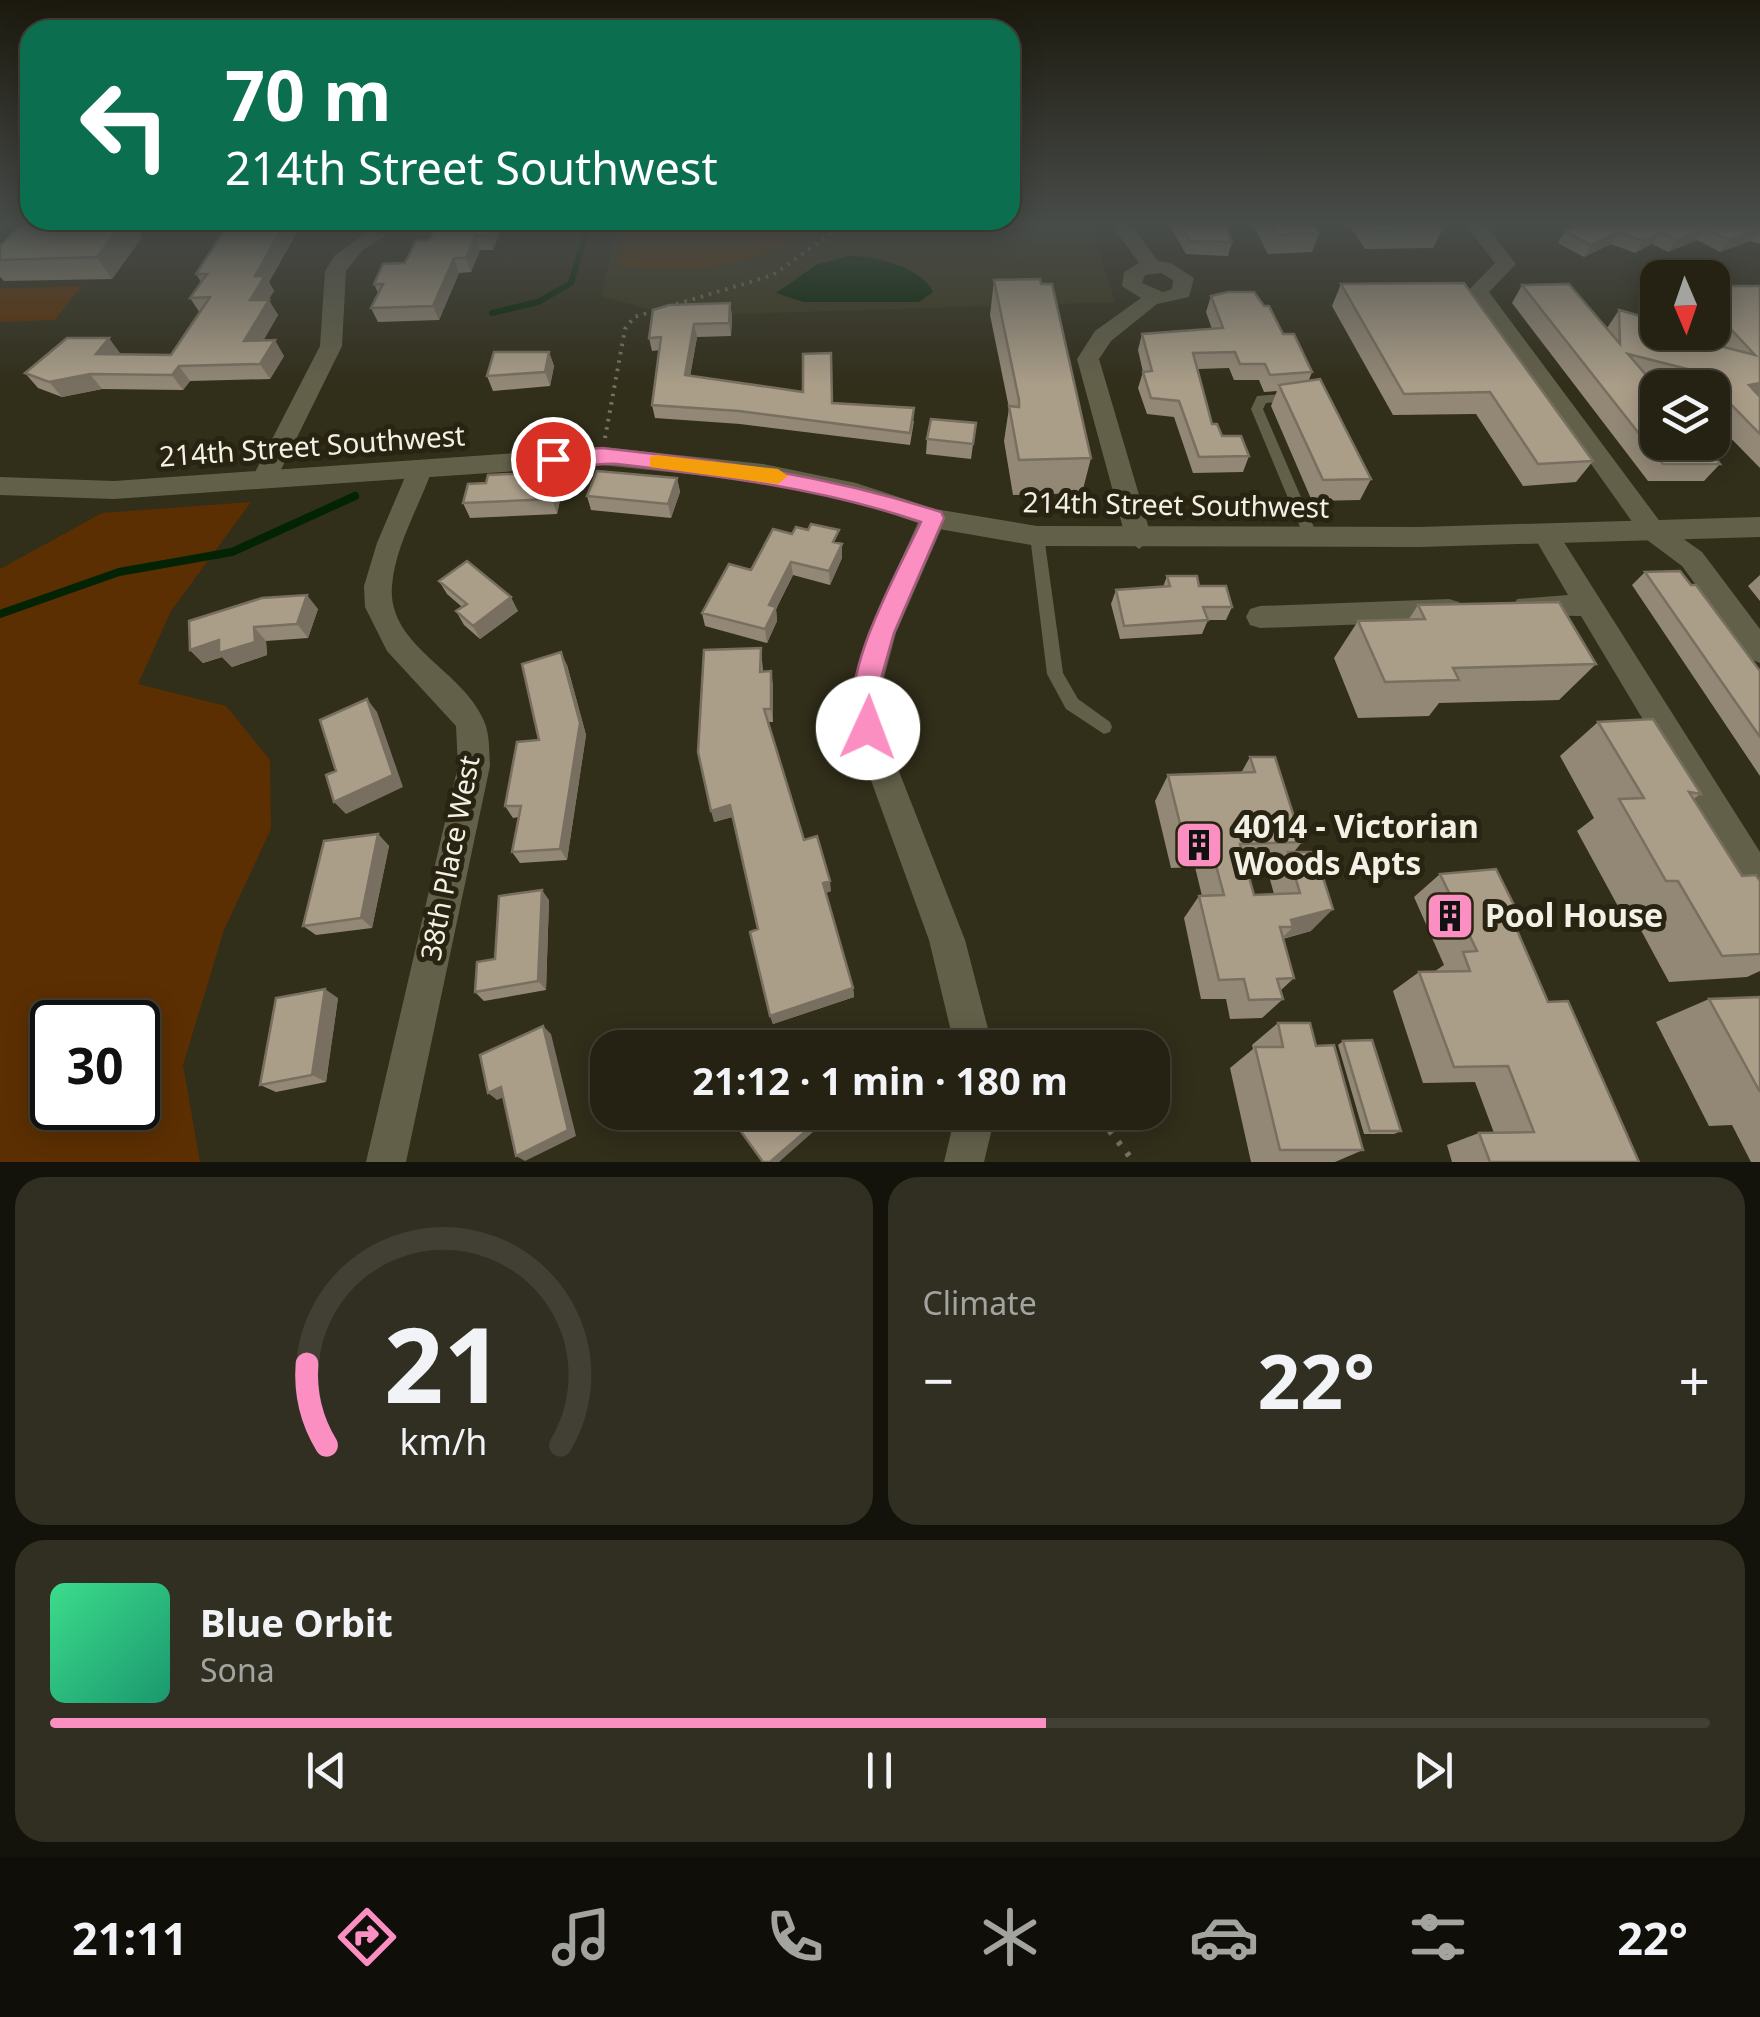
<!DOCTYPE html>
<html lang="en">
<head>
<meta charset="utf-8">
<style>
  body { margin:0; font-family:"Noto Sans",sans-serif; background:#312f22; color:#f1f3f6; height:100vh; display:flex; flex-direction:column; font-size:38px; white-space:nowrap }
  * { box-sizing:border-box; margin:0 }
  p { font-size:32px; color:#a3a4a0 }
  .icon { flex:none; width:55px; height:55px; fill:none; stroke:currentColor; stroke-width:2; stroke-linecap:round; stroke-linejoin:round }
  .map { position:relative; height:1162px; overflow:hidden }
  .panel { display:flex; flex-direction:column; gap:15px; padding:15px; background:#14130b; flex:1 }
  .panel>* { flex:none }
  .banner { position:absolute; left:20px; top:20px; width:1000px; height:210px; border-radius:30px; box-shadow:0 5px 25px #0003,0 0 0 2px #423f34; background:#0b6e4f; color:#fff; overflow:hidden }
  .needle { width:65px; rotate:178deg }
  .tools { position:absolute; left:1640px; top:260px; display:grid; gap:20px }
  .tools a { display:grid; place-items:center; width:90px; height:90px; border-radius:20px; background:#252214; box-shadow:0 5px 25px #0003,0 0 0 2px #423f34; font-size:50px }
  .speed { position:absolute; left:30px; top:1000px; display:flex; gap:20px; font-size:50px; font-weight:700; text-align:center }
  .speed>* { display:grid; place-content:center; width:130px; height:130px; border-radius:50%; background:#252214; box-shadow:0 5px 25px #0003,0 0 0 2px #423f34; line-height:1 }
  .speed .limit { border:5px solid #111; border-radius:15px; background:#fff; color:#111 }
  .pin { position:absolute; display:grid; place-items:center; width:85px; height:85px; color:#fff; margin:-42px; border:5px solid #fff; border-radius:50%; box-shadow:0 2px 10px #0007 }
  .me { position:absolute; width:110px; margin:-55px; rotate:2deg; stroke-linejoin:round; filter:drop-shadow(0 0 8px #0008) }
  .turn { display:flex; align-items:center; gap:35px; height:210px; padding:0 40px; font-size:45px }
  .turn .icon { width:130px; height:130px; stroke-width:2.5 }
  .turn b { display:block; font-size:70px; line-height:85px }
  .big { font-size:75px; font-weight:700; line-height:1.1 }
  .panel .tile { flex:1; display:flex; flex-direction:column; justify-content:center; gap:15px; min-width:0; padding:0 35px; border-radius:30px; background:#312f22 }
  .panel .dial { align-items:center; gap:0 }
  .dial svg { height:260px; overflow:visible; fill:none; stroke:#423f34; stroke-width:7; stroke-linecap:round; text-anchor:middle }
  .dial text { fill:#f1f3f6; stroke:none }
  .song { display:flex; align-items:center; gap:30px }
  .cover { width:120px; height:120px; border-radius:15px; background:linear-gradient(135deg,hsl(150 70% 55%),hsl(160 70% 35%)) }
  .played { height:10px; border-radius:5px; background:linear-gradient(90deg,#fc8fc1 60%,#423f34 60%) }
  .keys { display:flex; justify-content:space-around; direction:ltr }
  .heat { display:flex; justify-content:space-between; align-items:center; font-size:55px; direction:ltr }
  .panel .tiles { flex:1; display:grid; gap:15px; grid-template-columns:1fr 1fr }
  .tile:last-child { grid-column:span 2 }
  .trip { position:absolute; left:590px; top:1030px; width:580px; height:100px; border-radius:30px; background:#252214; box-shadow:0 5px 25px #0003,0 0 0 2px #423f34; font-weight:700; line-height:100px; text-align:center }
  .dock { display:flex; height:160px; justify-content:space-around; align-items:center; background:#0f0e08; color:#a3a4a0 }
  .dock .icon { width:70px; height:70px }
  .dock .current { color:#fc8fc1 }
  .dock b { font-size:45px; color:#f1f3f6 }
  .map>svg:first-child { display:block }
  .built { fill:#3c381d }
  .green { fill:#5c2f02; fill-rule:evenodd }
  .water { fill:#022404 }
  .lines { fill:none; stroke-linecap:round; stroke-linejoin:round }
  .stream-far1 { stroke:#022404; stroke-width:6 }
  .stream { stroke:#022404; stroke-width:8 }
  .path-far1 { stroke:#757362; stroke-width:4; stroke-dasharray:2.5 6; stroke-linecap:butt }
  .path { stroke:#757362; stroke-width:6; stroke-dasharray:4 10; stroke-linecap:butt }
  .service { fill:#63604a; fill-rule:evenodd }
  .minor { fill:#63604a; fill-rule:evenodd }
  .tertiary { fill:#63604a; fill-rule:evenodd }
  .wall { fill:#938876; fill-rule:evenodd }
  .shaded-wall { fill:#786f60 }
  .building { fill:#ab9e89; stroke:#786f60; stroke-width:2.5 }
  .route { fill:#fc8fc1; stroke:#a45d7d; stroke-width:2.5 }
  .slow { fill:#f59e0b }
  .labels { text-anchor:middle; stroke-width:10; stroke-linejoin:round; paint-order:stroke }
  .street-label { font-size:28px; fill:#f3f1e5; stroke:#282411 }
  .near-poi-label { font-size:32px; font-weight:bold; fill:#f3f1e5; stroke:#282411; text-anchor:start }
</style>
</head>
<body>
<div class="map">
<svg width="1760" height="1162" viewBox="0 0 1760 1162">
  <rect width="100%" height="100%" fill="#312e1a"/>
  <path class="built" d="M618,223H1091L1115,302L673,316L601,296Z"/>
  <path class="green" d="M627,223H822C768,269 683,275 617,265Z
    M82,286L55,320L0,322V288Z
    M251,502L171,611L138,684L226,706L270,760L271,829L224,930L183,1065L200,1162H0V569L102,513ZM52,1022H138V1108H52Z"/>
  <path class="water" d="M848,256C875,256 920,266 933,292L919,302H803L776,293L816,265Z"/>
  <g class="lines">
    <path class="stream-far1" d="M492,313L538,302L571,283L589,223"/>
    <path class="stream" d="M0,614L119,572L232,552L355,496"/>
    <path class="path-far1" d="M605,438L625,329L634,317L773,275L846,223"/>
    <path class="path" d="M1072,1112L1109,1130L1134,1162"/>
    <path class="service" d="M1295,393L1301,397L1299,400L1266,403L1263,409L1319,539L1312,544L1305,539L1251,409L1257,396Z
      M1037,531L1044,536L1063,673L1078,699L1110,722L1112,727L1110,732L1104,734L1066,709L1047,674L1030,536Z"/>
    <path class="minor" d="M1110,223H1130L1158,261L1171,263L1194,278L1189,297L1157,304L1111,341L1099,359L1152,539L1139,549L1126,539L1077,359L1095,331L1141,298L1122,286L1124,272L1139,263ZM1161,273L1173,280L1172,289L1163,292L1142,283L1145,275Z
      M1464,223H1484L1516,264L1489,292L1661,523L1702,552L1760,629V663L1750,659L1682,566L1643,537L1468,291L1495,263Z
      M369,231L386,235L362,251L346,271L342,346L273,486H255L251,480L320,346L325,271L335,255Z
      M420,461L432,470C419,507 395,546 392,586C387,646 463,670 484,721C490,735 489,751 490,766L406,1162H366L458,766L456,726L387,651L365,607L364,586L377,543L408,470Z
      M933,508L946,518L896,633L881,689L882,728L965,940L993,1048H955L929,940L852,728L851,689L868,633L920,518Z
      M1546,525L1555,528L1760,852V900L1748,895L1581,616L1517,615L1513,607L1517,599L1568,595L1533,535Z
      M1449,599L1459,602L1463,610L1459,618L1449,621L1260,628L1250,625L1246,617L1250,609L1260,606Z
      M956,1112H996L984,1162H944Z"/>
    <path class="tertiary" d="M602,447L763,464L856,483L935,509L1037,526L1419,527L1760,517V537L1419,547L1037,546L933,528L853,501L763,482L602,465L114,499L0,495V477L114,481Z"/>
  </g>
  <path class="wall" d="M229,223H302L269,282L274,291L268,300L278,315L263,341L284,356L270,379L190,381L183,390L102,389L62,397L38,388L25,373L120,353L119,354L171,355L200,313L190,298L201,282L196,274Z
    M503,223L493,250H480L471,272L459,273L439,320L378,322L371,308L378,293L374,284L405,263L429,240Z
    M1168,223H1224L1232,242L1228,256L1186,254Z
    M1252,223H1314L1319,233L1312,252L1268,254Z
    M1348,223H1437L1442,230L1433,248L1365,249Z
    M1760,223V244L1750,241L1720,252L1697,240L1668,252L1652,244L1635,253L1611,244L1584,257L1558,243L1565,231Z
    M142,237L112,279L4,281L0,277V246Z
    M994,280L1091,458L1082,493L1013,495L1004,441L1009,408L990,315Z
    M1341,284L1593,461L1576,482L1523,486L1476,414L1393,415L1332,306Z
    M1522,285L1607,328L1619,310L1658,332L1715,345L1704,332H1712V286H1760V468L1712,419V388H1677L1651,381L1720,464L1704,481H1648L1512,303Z
    M1211,296L1283,334L1312,372L1309,380L1371,479L1360,500L1312,501L1271,406L1277,391L1264,392L1259,380H1234L1229,368L1198,369L1212,424L1222,436L1249,456L1243,472L1193,473L1174,417L1147,414L1138,388L1143,372L1138,350L1142,334L1212,329L1206,312Z
    M730,303L732,316L731,336L697,337L690,376L833,403L914,421L910,445L740,424L655,418L652,405L660,350L652,351L649,338Z
    M549,352L554,366L550,386L493,391L487,376Z
    M976,423L971,459L926,454L927,439Z
    M557,472L563,486L557,514L470,518L463,503L486,483Z
    M677,478L680,492L671,518L591,510L587,496Z
    M839,544H842V558L830,585L793,575L776,609L777,621L767,643L705,626L702,613L751,570Z
    M1645,572L1760,671V776L1632,585Z
    M1760,575V601L1748,586Z
    M1167,576L1199,586L1232,607L1226,620H1208L1202,634L1120,639L1111,604L1116,590L1163,587Z
    M439,581L518,611L480,639L464,625L456,611L462,607L447,594Z
    M1418,605L1596,664L1559,700L1439,703L1429,716L1358,718L1334,658L1358,621L1409,619Z
    M318,609L308,638L266,641L267,655L232,667L222,657L203,663L190,650L189,621Z
    M761,648L763,672L773,684V722H768L804,840L831,891L826,893L853,988L854,997L773,1024L770,1016L758,929L732,817L714,822Z
    M567,665L586,735L567,860L520,863L512,852L519,817L513,818L505,806L539,740Z
    M1598,722L1701,794L1693,799L1742,876L1760,881V971L1747,977L1669,982L1630,910H1620L1577,831L1594,818L1560,756Z
    M1250,757L1302,842L1294,852L1311,931L1283,939L1294,978L1280,991L1283,999L1262,1018L1230,1019L1226,999H1201L1184,918L1199,896H1202L1195,867L1171,868L1155,801L1168,775L1241,773ZM1277,866L1269,876L1274,894L1254,895L1247,867Z
    M378,834L389,846L372,928L316,935L303,926Z
    M1440,874L1518,913L1512,918L1548,1002L1639,1162H1452L1447,1145L1479,1133H1494L1475,1082L1423,1083L1393,991L1419,972L1435,971L1444,965L1414,897Z
    M549,900L546,990L484,1001L475,992L495,959Z
    M1760,997V1162H1751L1732,1125L1709,1126L1656,1022L1709,999Z
    M338,998L326,1082L276,1092L260,1085Z
    M1278,1023L1316,1046L1363,1150L1335,1162H1251L1230,1068L1253,1049L1252,1045Z
    M1343,1041L1401,1131L1394,1134H1364L1338,1045Z"/>
  <path class="shaded-wall" d="M123,223H133L142,237L112,279L97,257Z
    M285,223H302L269,282L274,291L259,315L250,300L255,276Z
    M493,223H503L493,250L488,236Z
    M1705,229L1697,240L1668,252L1677,240Z
    M1760,229L1750,241L1720,252L1729,240Z
    M1618,232L1611,244L1584,257L1591,245Z
    M1661,232L1652,244L1635,253L1643,241Z
    M475,236L480,250L471,272L466,258Z
    M454,258L459,273L439,320L433,306Z
    M269,300L278,315L254,356L244,341Z
    M730,303L732,316L731,336L729,323Z
    M694,324L697,337L688,388L685,375Z
    M109,338L120,353L108,369L96,354Z
    M275,340L284,356L270,379L260,364Z
    M549,352L554,366L550,386L545,372Z
    M179,366L190,381L183,390L172,375Z
    M90,374L102,389L62,397L49,382Z
    M1760,383V397L1749,385Z
    M557,472L563,486L557,514L552,499Z
    M677,478L680,492L671,518L668,504Z
    M842,544V558L830,585L829,571Z
    M791,562L793,575L776,609L777,621L767,643L765,629L769,605Z
    M307,595L318,609L308,638L297,624Z
    M511,597L518,611L480,639L473,626Z
    M254,627L266,641L267,655L232,667L222,657L203,663L190,650Z
    M561,652L567,665L586,735L567,860L560,849Z
    M771,671L773,684V722L771,709Z
    M367,699L377,712L403,787L346,814L334,802Z
    M730,805L733,817L714,822L711,811Z
    M378,834L389,846L372,928L361,918Z
    M830,881L831,891L824,894L823,883Z
    M542,890L549,900L546,990L538,981Z
    M1333,909L1311,931L1281,939L1293,927L1291,920Z
    M853,988L854,997L773,1024L770,1016Z
    M325,989L338,998L326,1082L312,1075Z
    M543,1026L551,1034L576,1136L525,1161L516,1156Z
    M501,1087L511,1094L497,1100L488,1093Z
    M821,1118L822,1124L779,1162H770Z"/>
  <path class="building" d="M22,223H123L97,257L0,260V246Z
    M229,223H285L255,276H265L250,300H269L244,341L275,340L260,364L179,366L172,375L90,374L49,382L25,373L67,338H109L96,354L171,355L210,297L190,298L207,274H196Z
    M437,223H493L488,236H475L466,258H454L433,306L371,308L383,284H374L383,264L405,263L416,241L429,240Z
    M1179,223H1224L1232,242L1190,241Z
    M1269,223H1314L1319,233L1275,235Z
    M1367,223H1437L1442,230L1372,231Z
    M1582,223H1760V229L1729,240L1705,229L1677,240L1661,232L1643,241L1618,232L1591,245L1565,231Z
    M1040,279L1041,284H1052L1091,458L1019,460L1009,406L1019,407V400L994,280Z
    M1464,283L1593,461L1538,464L1490,392L1404,394L1341,284Z
    M1569,284L1620,344L1619,310L1658,321V332H1665L1755,355L1712,309V286H1760V383L1749,385L1760,397V434L1699,372L1628,354L1658,389V442H1703L1720,464H1663L1522,285Z
    M1228,292H1254L1264,306H1269L1283,334H1294L1312,372L1270,375L1265,364H1240L1235,352L1193,353L1212,424H1217L1222,436H1241L1249,456L1199,457L1179,401L1151,398L1143,372L1152,371L1142,334L1223,328L1211,296Z
    M730,303L729,323L694,324L685,375L803,392V354L831,353L832,403L914,408L910,433L739,411L652,405L661,337L649,338L653,310L669,305Z
    M494,352H549L545,372L487,376Z
    M1320,379L1371,479L1323,480L1279,385Z
    M931,419L976,423L973,444L927,439Z
    M597,471L677,478L668,504L587,496Z
    M557,472L552,499L463,503L468,484L486,483L488,475Z
    M811,524L839,530L833,542L842,544L829,571L791,562L769,605L776,607L765,629L702,613L729,564L751,570L773,529L792,534L796,527L808,530Z
    M467,561L511,597L473,626L456,611L467,604L439,581Z
    M1680,571L1691,585H1696L1760,671V737L1645,572Z
    M1167,576H1197L1199,586H1226L1232,607H1203L1208,620L1124,626L1116,590L1170,586Z
    M307,595L297,624L254,627L255,642L219,653V640L190,650L189,621L262,598Z
    M1559,602L1596,664L1453,668L1459,680L1385,682L1358,621L1425,619L1418,605Z
    M761,648L760,672L771,671V709H764L804,840L817,836L830,881L823,883L853,988L770,1016L750,932L758,929L730,805L711,811L698,752L704,650Z
    M561,652L580,723L560,849L512,852L521,806H505L517,742L539,740L522,664Z
    M367,699L393,775L334,802L326,775L336,771L320,720Z
    M1653,719L1701,794L1689,792L1742,876L1756,875L1760,881V954L1722,956L1678,881H1666L1619,799L1644,798L1598,722Z
    M1250,757H1275L1302,842L1240,844L1254,895L1300,893L1288,852H1315L1333,909L1291,920L1293,927H1280L1294,978L1277,979L1283,999L1249,1000L1244,979L1219,980L1199,896L1224,895L1210,843L1185,844L1168,775L1255,772Z
    M378,834L361,918L303,926L324,841Z
    M1496,869L1518,913L1510,914L1548,1002L1568,1001L1639,1162H1490L1479,1133L1534,1132L1508,1066L1454,1067L1419,972L1470,971L1463,952L1477,951L1440,874Z
    M542,890L538,981L475,992L477,962L495,959L499,896Z
    M325,989L312,1075L260,1085L276,998Z
    M1760,997V1092L1709,999Z
    M1278,1023H1310L1316,1046L1334,1045L1363,1150H1280L1255,1047H1283Z
    M543,1026L568,1130L516,1156L501,1087L488,1093L480,1055Z
    M1372,1040L1401,1131H1370L1343,1041Z
    M861,1042L862,1048H834Z
    M727,1112H816L821,1118L770,1162H763Z"/>
  <linearGradient id="sky" x2="0" y2="1"><stop stop-color="#1b190e"/><stop offset="0.58" stop-color="#484c49"/><stop offset="1" stop-color="#484c49" stop-opacity="0"/></linearGradient>
  <rect width="1760" height="386" fill="url(#sky)"/>
  <path class="route" d="M602,448C721,461 826,475 941,512L944,518L894,633L878,689L877,736H858C833,682 898,572 921,522C821,488 721,476 617,464C597,462 555,474 543,459L553,452Z"/>
  <path class="slow" d="M657,455L778,469L788,476L778,484L650,467V457Z"/>
  <defs>
    <g id="building-square" transform="scale(2.5)"><rect x="-9" y="-9" width="18" height="18" rx="4" fill="#fc8fc1" stroke="#282411"/><path d="M-4-6H4V6H1V3H-1V6H-4ZM-2.5-4.3h1.7v1.8h-1.7ZM.8-4.3h1.7v1.8H.8ZM-2.5-1h1.7V.8h-1.7ZM.8-1h1.7V.8H.8Z" fill="#111"/></g>
  </defs>
  <g fill-rule="evenodd">
    <use href="#building-square" x="1199" y="845"/>
    <use href="#building-square" x="1450" y="916"/>
  </g>
  <g class="labels">
    <g class="street-label">
      <text transform="translate(312 446) rotate(-4)" y="10">214th Street Southwest</text>
      <text transform="translate(1176 505) rotate(1)" y="10">214th Street Southwest</text>
      <text transform="translate(450 858) rotate(-79)" y="10">38th Place West</text>
    </g>
    <g class="near-poi-label">
      <text x="1234" y="838">4014 - Victorian<tspan x="1234" dy="37">Woods Apts</tspan></text>
      <text x="1485" y="927">Pool House</text>
    </g>
  </g>
</svg>
<div class="tools">
<a><svg class="needle" viewBox="-14 -14 28 28"><path d="M0-13l5 13h-10z" fill="#e53935"/><path d="M0 13l5-13h-10z" fill="#a3a4a0"/></svg></a>
<a><svg class="icon" aria-label="layers" viewBox="0 0 24 24"><path d="M12 4l9 5-9 5-9-5zM3 14l9 5 9-5"/></svg></a>
</div>
<div class="speed"><div class="limit">30</div></div>
<div class="pin" style="left:553px;top:459px;background:#d93025"><svg class="icon" aria-label="arrive" viewBox="0 0 24 24"><path d="M6 21V4h12l-3 4 3 4H6"/></svg></div>
<svg class="me" style="left:868px;top:728px" viewBox="-20 -20 40 40"><circle r="19" fill="#fff"/><path d="M0-13L10 11 0 6-10 11z" fill="#fc8fc1"/></svg>
<div class="trip">21:12 · 1 min · 180 m</div>
<div class="banner">
<div class="turn"><svg class="icon" aria-label="left" viewBox="0 0 24 24"><path d="M17 20v-9H6M10 6l-5 5 5 5"/></svg><div><b>70 m</b>214th Street Southwest</div></div>
</div>
</div>
<section class="panel">
<div class="tiles">
<div class="tile dial"><svg viewBox="0 0 100 80">
<path d="M14 69A42 42 0 1 1 86 69"/>
<path d="M14 69A42 42 0 0 1 8 44" stroke="#fc8fc1"/>
<text x="50" y="56" font-size="32" font-weight="700">21</text>
<text x="50" y="72" font-size="11">km/h</text>
</svg></div>
<div class="tile"><p>Climate</p>
<div class="heat"><a>−</a><b class="big">22°</b><a>+</a></div>
</div>
<div class="tile">
<div class="song"><i class="cover"></i><div><b>Blue Orbit</b><p>Sona</p></div></div>
<div class="played"></div>
<div class="keys"><svg class="icon" aria-label="previous" viewBox="0 0 24 24"><path d="M18 5L8 12l10 7zM5 5v14"/></svg><svg class="icon" aria-label="pause" viewBox="0 0 24 24"><path d="M8 5v14M16 5v14"/></svg><svg class="icon" aria-label="next" viewBox="0 0 24 24"><path d="M6 5l10 7-10 7zM19 5v14"/></svg></div>
</div>
</div>
</section>
<nav class="dock">
<b>21:11</b>
<svg class="icon current" aria-label="directions" viewBox="0 0 24 24"><path d="M12 3l9 9-9 9-9-9zM9 14v-3h6M13 9l2 2-2 2"/></svg>
<svg class="icon" aria-label="music" viewBox="0 0 24 24"><path d="M9 18V5l10-2v13"/><circle cx="6" cy="18" r="3"/><circle cx="16" cy="16" r="3"/></svg>
<svg class="icon" aria-label="phone" viewBox="0 0 24 24"><path d="M5 4h4l2 5-3 2q2 4 5 5l2-3 5 2v4C11 20 4 13 5 4z"/></svg>
<svg class="icon" aria-label="climate" viewBox="0 0 24 24"><path d="M12 3v18M4 7l16 10M4 17L20 7"/></svg>
<svg class="icon" aria-label="car" viewBox="0 0 24 24"><path d="M5 17H2v-5l4-1 3-4h7l3 4 3 1v5h-3M9 17h6M6 11h13"/><circle cx="7" cy="17" r="2"/><circle cx="17" cy="17" r="2"/></svg>
<svg class="icon" aria-label="filters" viewBox="0 0 24 24"><path d="M4 7h16M4 17h16"/><circle cx="9" cy="7" r="2"/><circle cx="15" cy="17" r="2"/></svg>
<b>22°</b>
</nav>
</body>
</html>
